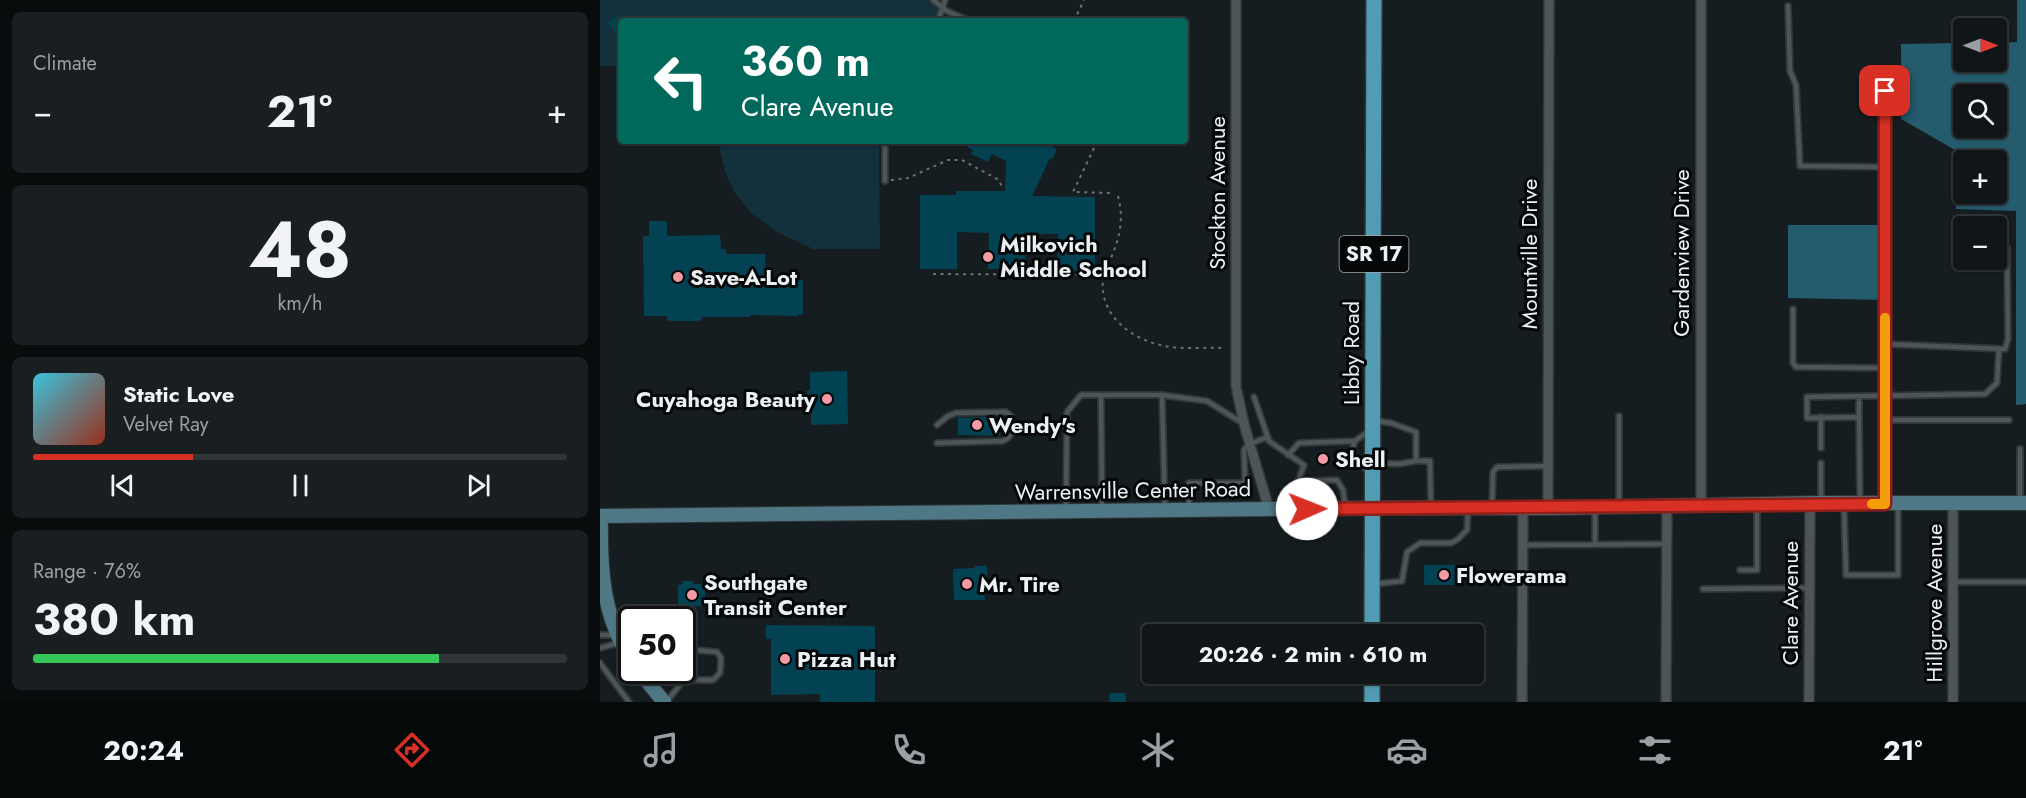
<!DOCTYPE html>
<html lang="en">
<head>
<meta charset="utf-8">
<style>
  body { margin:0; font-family:Jost,sans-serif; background:#191f21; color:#f1f3f6; height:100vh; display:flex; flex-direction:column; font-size:22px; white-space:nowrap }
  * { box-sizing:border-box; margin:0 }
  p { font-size:20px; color:#9c9fa2 }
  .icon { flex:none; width:33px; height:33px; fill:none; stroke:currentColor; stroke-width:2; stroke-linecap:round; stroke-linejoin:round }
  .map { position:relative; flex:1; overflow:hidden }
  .details { display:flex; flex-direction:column; gap:12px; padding:12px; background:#090c0d; width:600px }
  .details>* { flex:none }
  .banner { position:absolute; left:18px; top:18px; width:570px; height:126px; border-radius:6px; box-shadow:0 2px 4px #0004,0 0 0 2px #303537; background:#00695c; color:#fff; overflow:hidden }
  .needle { width:39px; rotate:90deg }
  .fabs { position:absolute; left:1353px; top:18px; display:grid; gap:12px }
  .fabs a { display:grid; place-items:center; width:54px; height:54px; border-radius:6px; background:#101618; box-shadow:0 2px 4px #0004,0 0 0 2px #303537; font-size:30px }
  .speed { position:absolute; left:18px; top:606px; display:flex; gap:12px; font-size:30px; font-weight:700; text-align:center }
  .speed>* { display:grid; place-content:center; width:78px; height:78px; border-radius:50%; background:#101618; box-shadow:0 2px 4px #0004,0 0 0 2px #303537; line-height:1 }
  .speed .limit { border:3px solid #111; border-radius:9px; background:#fff; color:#111 }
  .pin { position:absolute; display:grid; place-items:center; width:51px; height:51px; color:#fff; margin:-26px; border-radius:12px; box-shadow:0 3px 9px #0006 }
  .me { position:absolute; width:66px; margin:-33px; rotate:89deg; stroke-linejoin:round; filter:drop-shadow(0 0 4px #0008) }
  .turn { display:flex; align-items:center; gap:21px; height:126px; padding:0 24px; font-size:27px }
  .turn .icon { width:78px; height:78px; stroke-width:2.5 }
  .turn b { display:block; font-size:42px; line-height:51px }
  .big { font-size:45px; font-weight:700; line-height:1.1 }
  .details .card { flex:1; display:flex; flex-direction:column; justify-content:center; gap:9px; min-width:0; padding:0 21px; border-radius:9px; background:#191f21 }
  .details .dial { align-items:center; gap:0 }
  .dial b { font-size:78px; line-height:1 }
  .song { display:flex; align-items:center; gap:18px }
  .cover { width:72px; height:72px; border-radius:9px; background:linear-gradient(135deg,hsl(190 70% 55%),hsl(10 70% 35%)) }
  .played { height:6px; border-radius:3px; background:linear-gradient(90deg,#d93025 30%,#303537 30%) }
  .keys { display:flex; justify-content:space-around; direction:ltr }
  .heat { display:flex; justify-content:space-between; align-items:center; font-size:33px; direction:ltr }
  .charge { height:9px; border-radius:4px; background:linear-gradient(90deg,#34c759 76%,#303537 0) }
  .trip { position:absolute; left:542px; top:624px; width:342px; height:60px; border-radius:6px; background:#101618; box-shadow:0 2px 4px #0004,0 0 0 2px #303537; font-weight:700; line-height:60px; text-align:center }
  .dock { display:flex; height:96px; justify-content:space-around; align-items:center; background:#06090a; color:#9c9fa2 }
  .dock .icon { width:42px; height:42px }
  .dock .on { color:#d93025 }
  .dock b { font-size:27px; color:#f1f3f6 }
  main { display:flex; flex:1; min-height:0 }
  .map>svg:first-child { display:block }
  .green { fill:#13313c }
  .forest { fill:#245b6d; fill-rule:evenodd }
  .building { fill:#034253 }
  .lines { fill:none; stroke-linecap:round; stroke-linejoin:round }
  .lane-casing { stroke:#313638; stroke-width:8 }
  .street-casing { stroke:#313638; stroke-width:12 }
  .secondary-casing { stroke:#313638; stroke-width:16 }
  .primary-casing { stroke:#313638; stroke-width:18 }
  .path { stroke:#6c7275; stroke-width:2; stroke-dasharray:3 4.5; stroke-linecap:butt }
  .lane { stroke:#4c5558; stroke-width:4.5 }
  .street { stroke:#4c5558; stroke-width:9 }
  .secondary { stroke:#4e7886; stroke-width:14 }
  .primary { stroke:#519cb4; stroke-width:15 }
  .route-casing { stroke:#8d1f18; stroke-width:15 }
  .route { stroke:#d93025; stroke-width:10 }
  .slow { stroke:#f59e0b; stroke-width:10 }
  .poi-dot { fill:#f49aa4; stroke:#050708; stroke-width:2 }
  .labels { text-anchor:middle; stroke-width:6; stroke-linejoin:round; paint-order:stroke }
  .shield { fill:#050708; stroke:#a6aaac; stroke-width:1.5 }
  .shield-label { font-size:21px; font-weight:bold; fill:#ebf0f2 }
  .street-label { font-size:22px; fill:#ebf0f2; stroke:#050708 }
  .poi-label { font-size:22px; font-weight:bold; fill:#ebf0f2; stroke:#050708; text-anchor:start }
</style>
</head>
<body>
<main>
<section class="details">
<div class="card"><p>Climate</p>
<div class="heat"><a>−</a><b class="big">21°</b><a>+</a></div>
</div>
<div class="card dial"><b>48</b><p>km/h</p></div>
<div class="card">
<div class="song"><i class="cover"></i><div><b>Static Love</b><p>Velvet Ray</p></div></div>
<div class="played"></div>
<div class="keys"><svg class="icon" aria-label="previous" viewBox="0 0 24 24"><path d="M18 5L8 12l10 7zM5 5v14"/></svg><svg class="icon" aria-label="pause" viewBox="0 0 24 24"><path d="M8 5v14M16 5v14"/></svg><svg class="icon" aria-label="next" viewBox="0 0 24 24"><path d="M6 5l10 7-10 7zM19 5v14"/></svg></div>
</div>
<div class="card"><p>Range · 76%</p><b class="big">380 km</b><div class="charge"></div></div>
</section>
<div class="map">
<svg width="1426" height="702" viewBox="0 0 1426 702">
  <rect width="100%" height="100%" fill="#161d20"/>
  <path class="green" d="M0,0H328L344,14L340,21H21V66H0Z
    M118,141H279L280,249H213L179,233L151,213L135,193L125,172Z"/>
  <path class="forest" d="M1417,0H1426V404L1416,405V211L1356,209L1355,150L1301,119V44L1363,43L1364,62H1396L1397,43L1417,42ZM1364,94H1396V128H1364ZM1364,160H1396V194H1364Z
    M1188,225H1285V300L1188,298Z"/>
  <path class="building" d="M21,14V41L8,22Z
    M356,141H441L457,149L452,159L450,158L432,196L495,197V271L457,270L458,234H426L425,269H388L389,233L357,232V269H320V195H356V191H405L406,161L392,154L388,162L371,154L373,150Z
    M49,221H67V236L120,235L121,249H126V254H165L166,281L203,280V314H198V316L150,315V317H102V320L96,321H72L67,320V316H44L43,236H49Z
    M247,371L248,424L211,425V406H207V390H210V372Z
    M400,417V436L358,435V418Z
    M824,565H863L864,585H824Z
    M375,566H387V577H384L385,600H354L353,569L375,568Z
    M82,581H93V584H105V606H93L94,633H82L81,606H78V585L82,584Z
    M166,625L275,626V702H220V694L171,695V639H166Z
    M510,693H526V702H509Z"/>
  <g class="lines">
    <g class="lane-casing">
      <path id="lane" d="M333,0L347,11L369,21
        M1188,6L1190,71L1196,85L1200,166L1285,167
        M338,21L345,0
        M285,141V181
        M1193,309V363L1196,367L1284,368
        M1285,344L1405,349L1408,339L1407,248
        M501,395L502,509
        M562,395L565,508
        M654,397L669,441L704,465L688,508
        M1259,417V397
        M1285,420H1409
        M769,431L755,441L751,452L754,461L770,472
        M337,443L403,441C415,435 412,428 411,416L406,412L356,413L348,416L337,425
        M1221,448V417
        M688,455L699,443L755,441
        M816,461H830L831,507
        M775,463L799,464L816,461V432L791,423L776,421
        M699,481L737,480L743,490L745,505
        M1420,501V449
        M1221,502V463
        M1260,502L1259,417L1207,418V397L1385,394L1397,383L1399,349
        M1019,506V416
        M1244,506L1246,575H1298V504
        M892,507L893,472L897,467L948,466
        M466,508L467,412L481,395H562L607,401L644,424
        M589,508V483H645L644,450L649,444L668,437
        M995,509V545
        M923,545L1067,544
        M1140,570H1157V507
        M1354,582H1426
        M774,584L802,581L807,552L820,543H851L857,540L867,530L868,510
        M1103,589L1209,588
        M0,635H14
        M0,648L18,643
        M0,663L29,702
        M70,670L82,682
        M66,702L84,680H113L120,673L121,658L117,652L82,649"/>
    </g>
    <g class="street-casing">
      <path id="street" d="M1285,91V504
        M636,386V0
        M637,391L644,424L669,509
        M1101,505V0
        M948,508L949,0
        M922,702L923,508
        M1066,702L1067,505
        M1209,702L1210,504
        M1353,702V504"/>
    </g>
    <g class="secondary-casing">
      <path id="secondary" d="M0,516L773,508H948L1221,503H1426
        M1,516C0,567 2,617 32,661
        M38,670L64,702"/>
    </g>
    <g class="primary-casing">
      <path id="primary" d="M772,634L774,0
        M772,702V674"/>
    </g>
    <path class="path" d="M474,21L484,0
      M494,148L473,192L512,193
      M291,180L308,178L348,160H362L399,180L401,185L399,189
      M518,196C524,218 520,237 511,258C509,263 505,269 504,274C496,311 527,337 560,345C580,350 603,347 624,348
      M333,274L504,275"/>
    <use href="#lane" class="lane"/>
    <use href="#street" class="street"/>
    <use href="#secondary" class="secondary"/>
    <use href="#primary" class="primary"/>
  </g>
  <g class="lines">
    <g class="route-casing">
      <path id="route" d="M707,509L1285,504V91"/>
    </g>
    <use href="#route" class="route"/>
    <path class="slow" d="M1272,504H1285V318"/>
  </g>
  <g class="poi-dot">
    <circle cx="388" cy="257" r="6"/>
    <circle cx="78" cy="277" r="6"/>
    <circle cx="227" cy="399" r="6"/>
    <circle cx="377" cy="425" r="6"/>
    <circle cx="723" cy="459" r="6"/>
    <circle cx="844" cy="575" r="6"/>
    <circle cx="367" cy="584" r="6"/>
    <circle cx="92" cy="595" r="6"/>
    <circle cx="185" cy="659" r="6"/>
  </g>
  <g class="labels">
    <rect class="shield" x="739.5" y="236" width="69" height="36" rx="4.5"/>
    <g class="shield-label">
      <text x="774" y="261">SR 17</text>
    </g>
    <g class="street-label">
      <text transform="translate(617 193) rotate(-90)" y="8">Stockton Avenue</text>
      <text transform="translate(1081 253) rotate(-90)" y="8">Gardenview Drive</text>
      <text transform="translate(929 254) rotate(-90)" y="8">Mountville Drive</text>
      <text transform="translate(751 353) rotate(-90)" y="8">Libby Road</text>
      <text transform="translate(533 490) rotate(-1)" y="8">Warrensville Center Road</text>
      <text transform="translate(1190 603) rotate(-90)" y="8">Clare Avenue</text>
      <text transform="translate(1334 603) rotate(-90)" y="8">Hillgrove Avenue</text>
    </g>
    <g class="poi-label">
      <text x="400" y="252">Milkovich<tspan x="400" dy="25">Middle School</tspan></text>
      <text x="90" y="285">Save-A-Lot</text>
      <text x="215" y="407" text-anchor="end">Cuyahoga Beauty</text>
      <text x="389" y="433">Wendy's</text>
      <text x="735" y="467">Shell</text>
      <text x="856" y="583">Flowerama</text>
      <text x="104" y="590">Southgate<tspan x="104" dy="25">Transit Center</tspan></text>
      <text x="379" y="592">Mr. Tire</text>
      <text x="197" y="667">Pizza Hut</text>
    </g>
  </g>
</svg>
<div class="fabs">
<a><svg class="needle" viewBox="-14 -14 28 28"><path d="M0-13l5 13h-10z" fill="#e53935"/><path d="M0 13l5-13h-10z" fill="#9c9fa2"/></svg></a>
<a><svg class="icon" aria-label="search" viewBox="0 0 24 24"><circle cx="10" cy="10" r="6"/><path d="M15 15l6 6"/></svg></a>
<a>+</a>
<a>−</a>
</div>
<div class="speed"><div class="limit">50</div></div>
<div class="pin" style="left:1285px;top:91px;background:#d93025"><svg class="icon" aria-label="arrive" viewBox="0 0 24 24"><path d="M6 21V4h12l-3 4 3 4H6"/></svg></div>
<svg class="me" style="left:707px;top:509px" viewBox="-20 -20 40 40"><circle r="19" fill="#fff"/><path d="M0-13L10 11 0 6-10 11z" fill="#d93025"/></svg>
<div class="trip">20:26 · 2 min · 610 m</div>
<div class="banner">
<div class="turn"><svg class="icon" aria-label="left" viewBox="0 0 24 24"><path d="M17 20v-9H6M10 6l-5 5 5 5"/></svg><div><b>360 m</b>Clare Avenue</div></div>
</div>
</div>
</main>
<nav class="dock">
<b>20:24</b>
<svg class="icon on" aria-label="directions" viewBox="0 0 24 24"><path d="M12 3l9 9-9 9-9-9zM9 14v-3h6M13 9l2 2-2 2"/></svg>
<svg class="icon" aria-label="music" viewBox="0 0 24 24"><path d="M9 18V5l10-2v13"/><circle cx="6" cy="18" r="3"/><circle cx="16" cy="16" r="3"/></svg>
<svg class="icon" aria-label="phone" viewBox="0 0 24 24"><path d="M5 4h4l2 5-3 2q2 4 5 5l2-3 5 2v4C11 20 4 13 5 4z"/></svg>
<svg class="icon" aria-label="climate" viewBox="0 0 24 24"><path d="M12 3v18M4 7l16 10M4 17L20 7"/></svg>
<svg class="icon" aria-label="car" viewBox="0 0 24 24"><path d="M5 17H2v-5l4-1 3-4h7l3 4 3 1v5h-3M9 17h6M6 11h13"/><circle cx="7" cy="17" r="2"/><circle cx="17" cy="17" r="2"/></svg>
<svg class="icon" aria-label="filters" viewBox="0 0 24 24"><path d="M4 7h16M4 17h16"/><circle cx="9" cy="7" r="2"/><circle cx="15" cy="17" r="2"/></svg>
<b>21°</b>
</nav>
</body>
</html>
